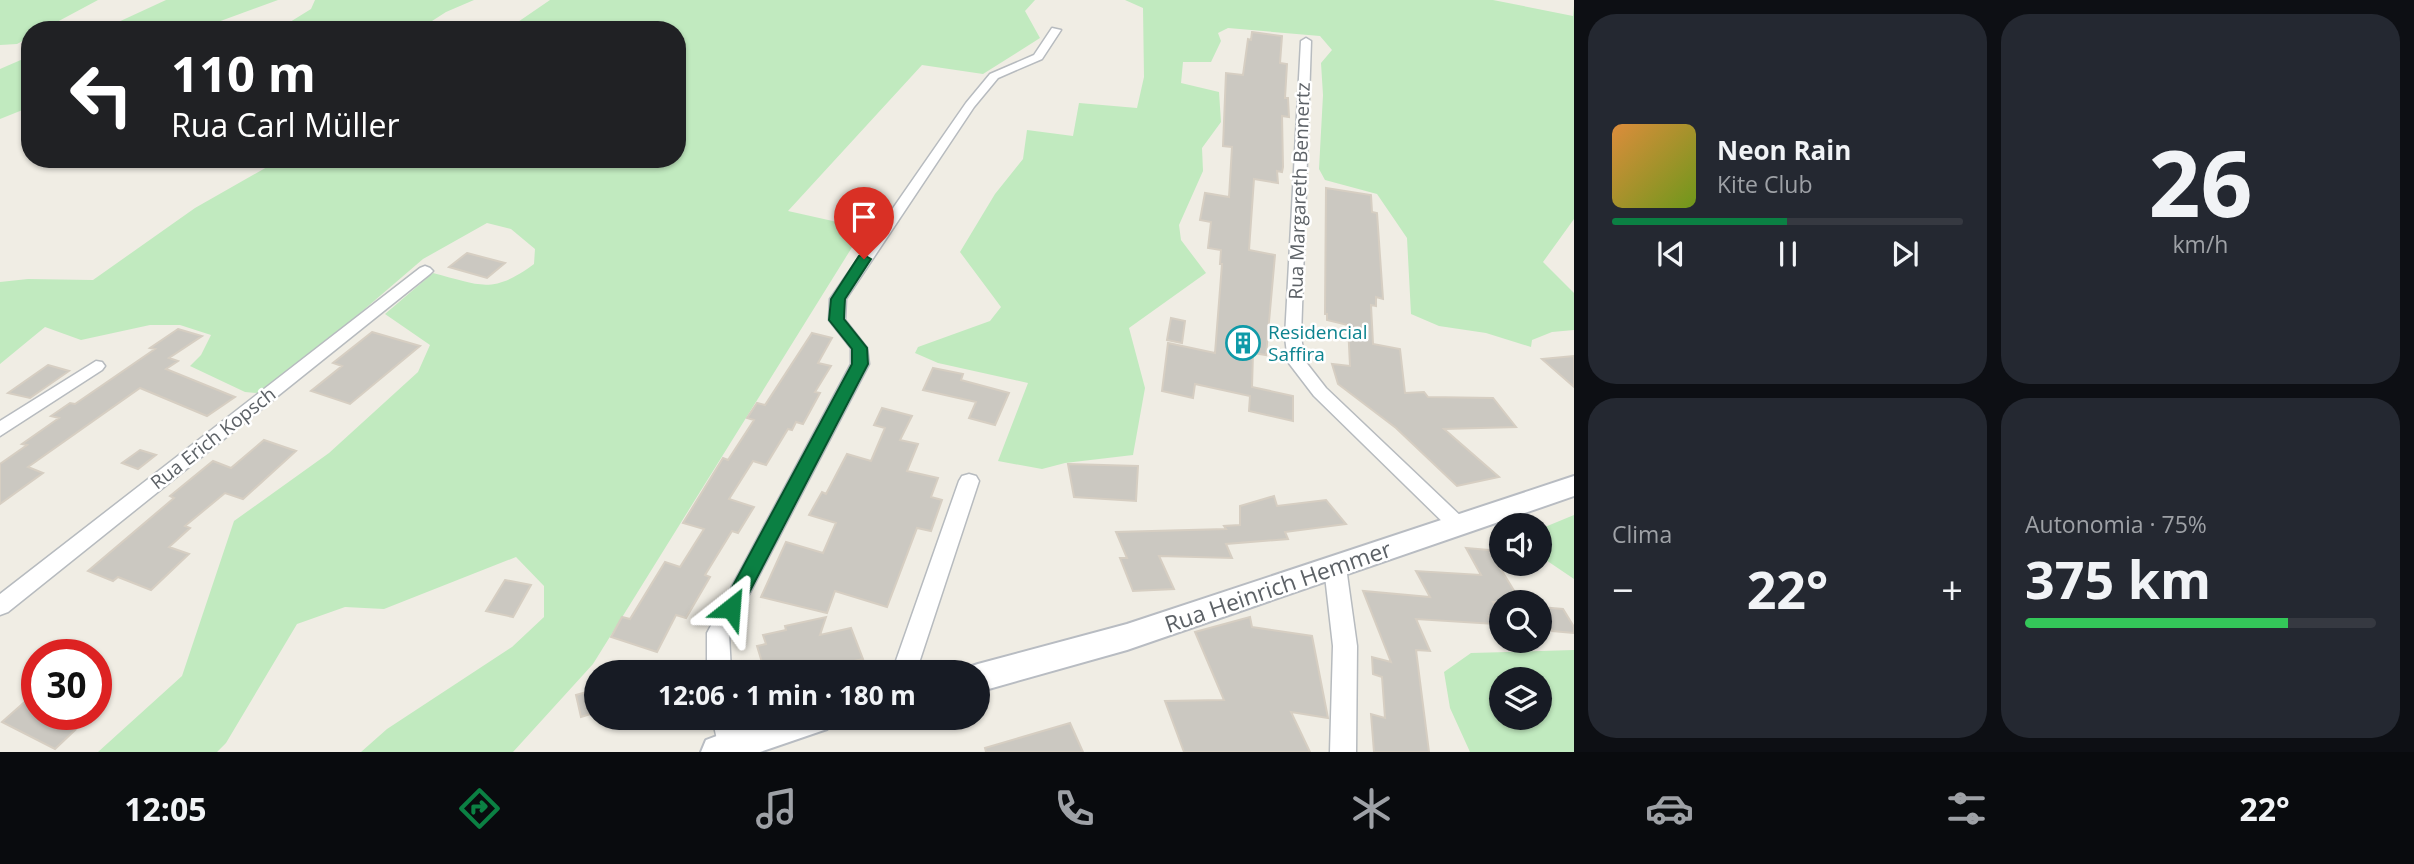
<!DOCTYPE html>
<html lang="pt">
<head>
<meta charset="utf-8">
<style>
  body { margin:0; font-family:"Open Sans",sans-serif; background:#242831; color:#f1f3f6; height:100vh; display:flex; flex-direction:column; font-size:26px; white-space:nowrap }
  * { box-sizing:border-box; margin:0 }
  p { font-size:23px; color:#9ea1a6 }
  .icon { flex:none; width:38px; height:38px; fill:none; stroke:currentColor; stroke-width:2; stroke-linecap:round; stroke-linejoin:round }
  .map { position:relative; flex:1; overflow:hidden }
  .panel { display:flex; flex-direction:column; gap:14px; padding:14px; background:#0d0f14; width:840px }
  .panel>* { flex:none }
  .top-card { position:absolute; left:21px; top:21px; width:665px; height:147px; border-radius:28px; box-shadow:0 2px 5px #0004; background:#202124; color:#fff; overflow:hidden }
  .fabs { position:absolute; left:1489px; top:513px; display:grid; gap:14px }
  .fabs a { display:grid; place-items:center; width:63px; height:63px; border-radius:50%; background:#171b24; box-shadow:0 2px 5px #0004; font-size:35px }
  .speed { position:absolute; left:21px; top:639px; display:flex; gap:14px; font-size:35px; font-weight:700; text-align:center }
  .speed>* { display:grid; place-content:center; width:91px; height:91px; border-radius:50%; background:#171b24; box-shadow:0 2px 5px #0004; line-height:1 }
  .speed .limit { border:10px solid #d22; background:#fff; color:#111 }
  .pin { position:absolute; display:grid; place-items:center; width:60px; height:60px; color:#fff; margin:-72px -30px; border-radius:50% 50% 50% 0; rotate:-45deg; box-shadow:0 0 7px #0007 }
  .pin .icon { rotate:45deg }
  .me { position:absolute; width:77px; margin:-38px; rotate:28deg; stroke-linejoin:round; filter:drop-shadow(0 0 5px #0008) }
  .turn { display:flex; align-items:center; gap:24px; height:147px; padding:0 35px; font-size:32px }
  .turn .icon { width:91px; height:91px; stroke-width:2.5 }
  .turn b { display:block; font-size:49px; line-height:60px }
  .big { font-size:52px; font-weight:700; line-height:1.1 }
  .panel .tile { flex:1; display:flex; flex-direction:column; justify-content:center; gap:10px; min-width:0; padding:0 24px; border-radius:28px; background:#242831 }
  .panel .dial { align-items:center; gap:0 }
  .dial b { font-size:91px; line-height:1 }
  .song { display:flex; align-items:center; gap:21px }
  .cover { width:84px; height:84px; border-radius:10px; background:linear-gradient(135deg,hsl(30 70% 55%),hsl(80 70% 35%)) }
  .played { height:7px; border-radius:4px; background:linear-gradient(90deg,#0b8043 50%,#363941 50%) }
  .keys { display:flex; justify-content:space-around; direction:ltr }
  .heat { display:flex; justify-content:space-between; align-items:center; font-size:38px; direction:ltr }
  .charge { height:10px; border-radius:5px; background:linear-gradient(90deg,#34c759 75%,#363941 0) }
  .panel .tiles { flex:1; display:grid; gap:14px; grid-template-columns:repeat(2,1fr) }
  .trip { position:absolute; left:584px; top:660px; width:406px; height:70px; border-radius:35px; background:#171b24; box-shadow:0 2px 5px #0004; font-weight:700; line-height:70px; text-align:center }
  .tabs { display:flex; height:112px; justify-content:space-around; align-items:center; background:#090b0e; color:#9ea1a6 }
  .tabs .icon { width:49px; height:49px }
  .tabs .current { color:#0b8043 }
  .tabs b { font-size:32px; color:#f1f3f6 }
  main { display:flex; flex:1; min-height:0 }
  .map>svg:first-child { display:block }
  .green { fill:#c1eabf; fill-rule:evenodd }
  .building { fill:#cbc8c1; stroke:#d6cec2; stroke-width:2 }
  .lines { fill:none; stroke-linecap:round; stroke-linejoin:round }
  .street-casing { stroke:#b7bbbf; stroke-width:3 }
  .secondary-casing { stroke:#b8bcc2; stroke-width:4 }
  .street { fill:#fff; fill-rule:evenodd }
  .secondary { fill:#fff; fill-rule:evenodd }
  .route { fill:#0b8043; stroke:#07532c; stroke-width:2 }
  .labels { text-anchor:middle; stroke-width:5; stroke-linejoin:round; paint-order:stroke }
  .street-label { font-size:19px; fill:#5c6166; stroke:#fff }
  .culture-label { font-size:19px; fill:#0d838f; stroke:#fff; text-anchor:start }
  .near-street-label { font-size:23px; fill:#5c6166; stroke:#fff }
</style>
</head>
<body>
<main>
<div class="map">
<svg width="1574" height="752" viewBox="0 0 1574 752">
  <rect width="100%" height="100%" fill="#f0ede4"/>
  <path class="green" d="M0,0H98L42,30H30V37L17,44L0,45Z
    M166,0H278L196,30H101Z
    M315,0H474L446,12L418,30H296L290,22L311,9Z
    M550,0H1035L1025,11L1040,38L983,74L922,65L788,211L864,228L593,664L513,752H361L387,729L512,647L544,617V586L516,557L384,609L345,607L297,624L226,743L217,752H98L182,676L234,521L329,453L418,372L430,345L385,314L433,273C480,285 492,295 534,264L535,249L511,229L487,223L423,259L310,356L257,393L245,392L190,366L201,355L211,335L180,325H150L81,340L45,327L0,364V282L28,279L93,280L195,208L281,159H677V30H506Z
    M1125,0H1493L1573,16L1574,6V219L1543,262L1574,293V330L1552,332L1532,340L1531,347L1486,333L1439,326L1411,314L1407,238L1377,194L1325,180L1319,169L1323,95L1321,63L1332,50L1320,36L1228,28L1218,33L1221,41L1211,62H1183L1181,83L1219,92L1221,122L1202,148L1203,171L1179,225L1181,240L1206,273L1129,328L1145,388L1133,455L1065,463L1042,469L998,461L1028,383L938,363L915,353L918,347L990,321L1001,307L960,252L995,194L1023,159L1027,130L1073,136L1079,103L1137,108L1144,77L1143,8Z
    M30,56V107L0,119V69Z
    M1574,515V579L1540,556V529Z
    M1574,650V752H1470L1450,708L1444,672L1471,653ZM1502,679H1540V718H1502Z"/>
  <path class="building" d="M1252,32L1282,36L1280,63L1287,64L1285,98H1288L1289,117L1282,116L1283,167L1282,172L1277,171L1278,183L1254,179L1249,250L1275,255L1266,355L1253,353L1252,387L1293,396V421L1249,411L1250,396L1195,384L1193,398L1162,391L1168,343L1215,353L1222,264H1220L1221,250L1208,248L1211,222L1200,220L1205,193L1229,197L1232,147L1223,146L1226,73L1243,75L1248,39L1251,40Z
    M1326,188L1371,195L1372,212L1377,213L1383,299L1376,297V306L1371,305L1373,344L1400,349L1405,393L1424,392L1428,397L1493,398L1516,427L1444,429L1499,477L1457,486L1396,428L1338,384L1332,364L1350,366L1348,325L1327,320V314H1325Z
    M467,253L505,263L487,278L449,267Z
    M1171,318L1185,321L1182,343L1167,340Z
    M178,329L202,336L169,358L178,361L166,369L235,397L207,416L140,388L28,467L43,473L0,504V464L27,445L22,444L59,418L51,416L70,403L75,404L155,349L150,348Z
    M372,332L420,346L350,404L311,391L342,366L333,363Z
    M812,333L832,338L818,363L831,366L815,392L820,393L803,424L796,422L792,430L788,429L766,465L753,461L729,499L754,507L738,533L732,531L705,575L710,577L686,618L676,615L657,652L611,637L622,617L630,619L665,562L680,567L704,529L683,523L723,458L728,460L754,420L747,418L757,403L765,405Z
    M1574,356V387L1542,359Z
    M48,365L69,371L30,398L8,393Z
    M933,368L963,374L961,380L1009,393L995,425L969,418L976,402L923,390Z
    M882,408L912,416L900,440L918,444L907,471L938,478L931,497L942,500L931,531L917,528L887,607L835,591L827,613L761,597L786,542L823,553L836,523L809,515L822,492L826,494L847,454L871,461L885,428L874,425Z
    M264,440L296,451L243,499L225,493L185,526L190,528L169,547L189,554L151,590L118,577L113,581L88,571L174,498L170,496L213,461L231,468Z
    M140,450L156,455L138,469L122,463Z
    M1068,464L1138,466L1136,501L1074,497Z
    M1274,496L1277,506L1326,500L1346,524L1285,532L1288,539L1226,544L1232,558L1159,556L1174,589L1133,591L1120,558H1127L1116,532L1226,529L1224,526L1240,525V506Z
    M1466,548L1489,550L1521,602H1493L1501,616H1489L1494,624L1416,619L1430,651L1416,650L1429,752H1374L1371,714L1385,718L1382,677L1373,674L1372,657L1391,662L1363,591L1430,597L1416,571L1481,575Z
    M505,580L531,585L513,617L486,611Z
    M1540,607L1563,609L1574,627V633L1552,631Z
    M826,617L820,635L851,628L863,659L805,672H765L757,646L766,644L763,635L786,630L785,626Z
    M1250,617L1252,627L1312,636L1328,718L1291,712L1310,752H1184L1165,701L1224,700L1195,632Z
    M597,689V712L581,717L576,695Z
    M37,691V714H92L55,749L2,722Z
    M1070,723L1083,752H986L985,748Z"/>
  <g class="lines">
    <g class="street-casing">
      <path id="street" d="M1052,28L1061,30L1042,59L998,78L974,107L846,299L845,320L867,348L869,364L729,633L731,672H707V633L851,364V348L829,320L830,299L966,103L990,74L1034,55Z
        M1306,38L1311,41L1301,337L1305,361L1326,388L1466,521L1469,526L1466,531L1459,534L1452,531L1314,396L1288,362L1285,337L1301,41Z
        M425,266L430,268L433,271L430,274L8,612L0,615V594L420,268Z
        M96,361L102,362L105,366L102,370L0,436V421Z
        M969,474L976,476L979,481L916,672H892L959,481L962,476Z
        M1335,559L1343,561L1346,567L1357,646L1356,752H1330L1333,646L1324,567L1327,561Z
        M712,718H736L743,747L740,752H720Z"/>
    </g>
    <g class="secondary-casing">
      <path id="secondary" d="M1574,476V496L1127,650L978,692V672H964L966,668L978,664L1127,624Z
        M765,718H832L827,729L760,752H701L706,740Z"/>
    </g>
    <use href="#street" class="street"/>
    <use href="#secondary" class="secondary"/>
  </g>
  <path class="route" d="M864,255L871,259L845,299L844,319L867,348L868,364L738,614L731,617L724,614L721,608L852,364V349L829,320L831,299L859,256Z"/>
  <defs>
    <g id="building-ring" transform="scale(1.75)"><circle r="9.5" fill="#fff" stroke="#0f9aa8" stroke-width="1.5"/><path d="M-4-6H4V6H1V3H-1V6H-4ZM-2.5-4.3h1.7v1.8h-1.7ZM.8-4.3h1.7v1.8H.8ZM-2.5-1h1.7V.8h-1.7ZM.8-1h1.7V.8H.8Z" fill="#0f9aa8"/></g>
  </defs>
  <g fill-rule="evenodd">
    <use href="#building-ring" x="1243" y="343"/>
  </g>
  <g class="labels">
    <g class="street-label">
      <text transform="translate(1299 191) rotate(-88)" y="7">Rua Margareth Bennertz</text>
      <text transform="translate(213 438) rotate(-38)" y="7">Rua Erich Kopsch</text>
    </g>
    <g class="culture-label">
      <text x="1268" y="339">Residencial<tspan x="1268" dy="22">Saffira</tspan></text>
    </g>
    <g class="near-street-label">
      <text transform="translate(1278 587) rotate(-19)" y="8">Rua Heinrich Hemmer</text>
    </g>
  </g>
</svg>
<div class="fabs">
<a><svg class="icon" aria-label="sound" viewBox="0 0 24 24"><path d="M4 9h4l5-4v14l-5-4H4zM17 9q2 3 0 6"/></svg></a>
<a><svg class="icon" aria-label="search" viewBox="0 0 24 24"><circle cx="10" cy="10" r="6"/><path d="M15 15l6 6"/></svg></a>
<a><svg class="icon" aria-label="layers" viewBox="0 0 24 24"><path d="M12 4l9 5-9 5-9-5zM3 14l9 5 9-5"/></svg></a>
</div>
<div class="speed"><div class="limit">30</div></div>
<div class="pin" style="left:864px;top:259px;background:#d93025"><svg class="icon" aria-label="arrive" viewBox="0 0 24 24"><path d="M6 21V4h12l-3 4 3 4H6"/></svg></div>
<svg class="me" style="left:731px;top:608px" viewBox="-20 -20 40 40"><path d="M0-17L14 15 0 8-14 15z" fill="#0b8043" stroke="#fff" stroke-width="4"/></svg>
<div class="trip">12:06 · 1 min · 180 m</div>
<div class="top-card">
<div class="turn"><svg class="icon" aria-label="left" viewBox="0 0 24 24"><path d="M17 20v-9H6M10 6l-5 5 5 5"/></svg><div><b>110 m</b>Rua Carl Müller</div></div>
</div>
</div>
<section class="panel">
<div class="tiles">
<div class="tile">
<div class="song"><i class="cover"></i><div><b>Neon Rain</b><p>Kite Club</p></div></div>
<div class="played"></div>
<div class="keys"><svg class="icon" aria-label="previous" viewBox="0 0 24 24"><path d="M18 5L8 12l10 7zM5 5v14"/></svg><svg class="icon" aria-label="pause" viewBox="0 0 24 24"><path d="M8 5v14M16 5v14"/></svg><svg class="icon" aria-label="next" viewBox="0 0 24 24"><path d="M6 5l10 7-10 7zM19 5v14"/></svg></div>
</div>
<div class="tile dial"><b>26</b><p>km/h</p></div>
<div class="tile"><p>Clima</p>
<div class="heat"><a>−</a><b class="big">22°</b><a>+</a></div>
</div>
<div class="tile"><p>Autonomia · 75%</p><b class="big">375 km</b><div class="charge"></div></div>
</div>
</section>
</main>
<nav class="tabs">
<b>12:05</b>
<svg class="icon current" aria-label="directions" viewBox="0 0 24 24"><path d="M12 3l9 9-9 9-9-9zM9 14v-3h6M13 9l2 2-2 2"/></svg>
<svg class="icon" aria-label="music" viewBox="0 0 24 24"><path d="M9 18V5l10-2v13"/><circle cx="6" cy="18" r="3"/><circle cx="16" cy="16" r="3"/></svg>
<svg class="icon" aria-label="phone" viewBox="0 0 24 24"><path d="M5 4h4l2 5-3 2q2 4 5 5l2-3 5 2v4C11 20 4 13 5 4z"/></svg>
<svg class="icon" aria-label="climate" viewBox="0 0 24 24"><path d="M12 3v18M4 7l16 10M4 17L20 7"/></svg>
<svg class="icon" aria-label="car" viewBox="0 0 24 24"><path d="M5 17H2v-5l4-1 3-4h7l3 4 3 1v5h-3M9 17h6M6 11h13"/><circle cx="7" cy="17" r="2"/><circle cx="17" cy="17" r="2"/></svg>
<svg class="icon" aria-label="filters" viewBox="0 0 24 24"><path d="M4 7h16M4 17h16"/><circle cx="9" cy="7" r="2"/><circle cx="15" cy="17" r="2"/></svg>
<b>22°</b>
</nav>
</body>
</html>
